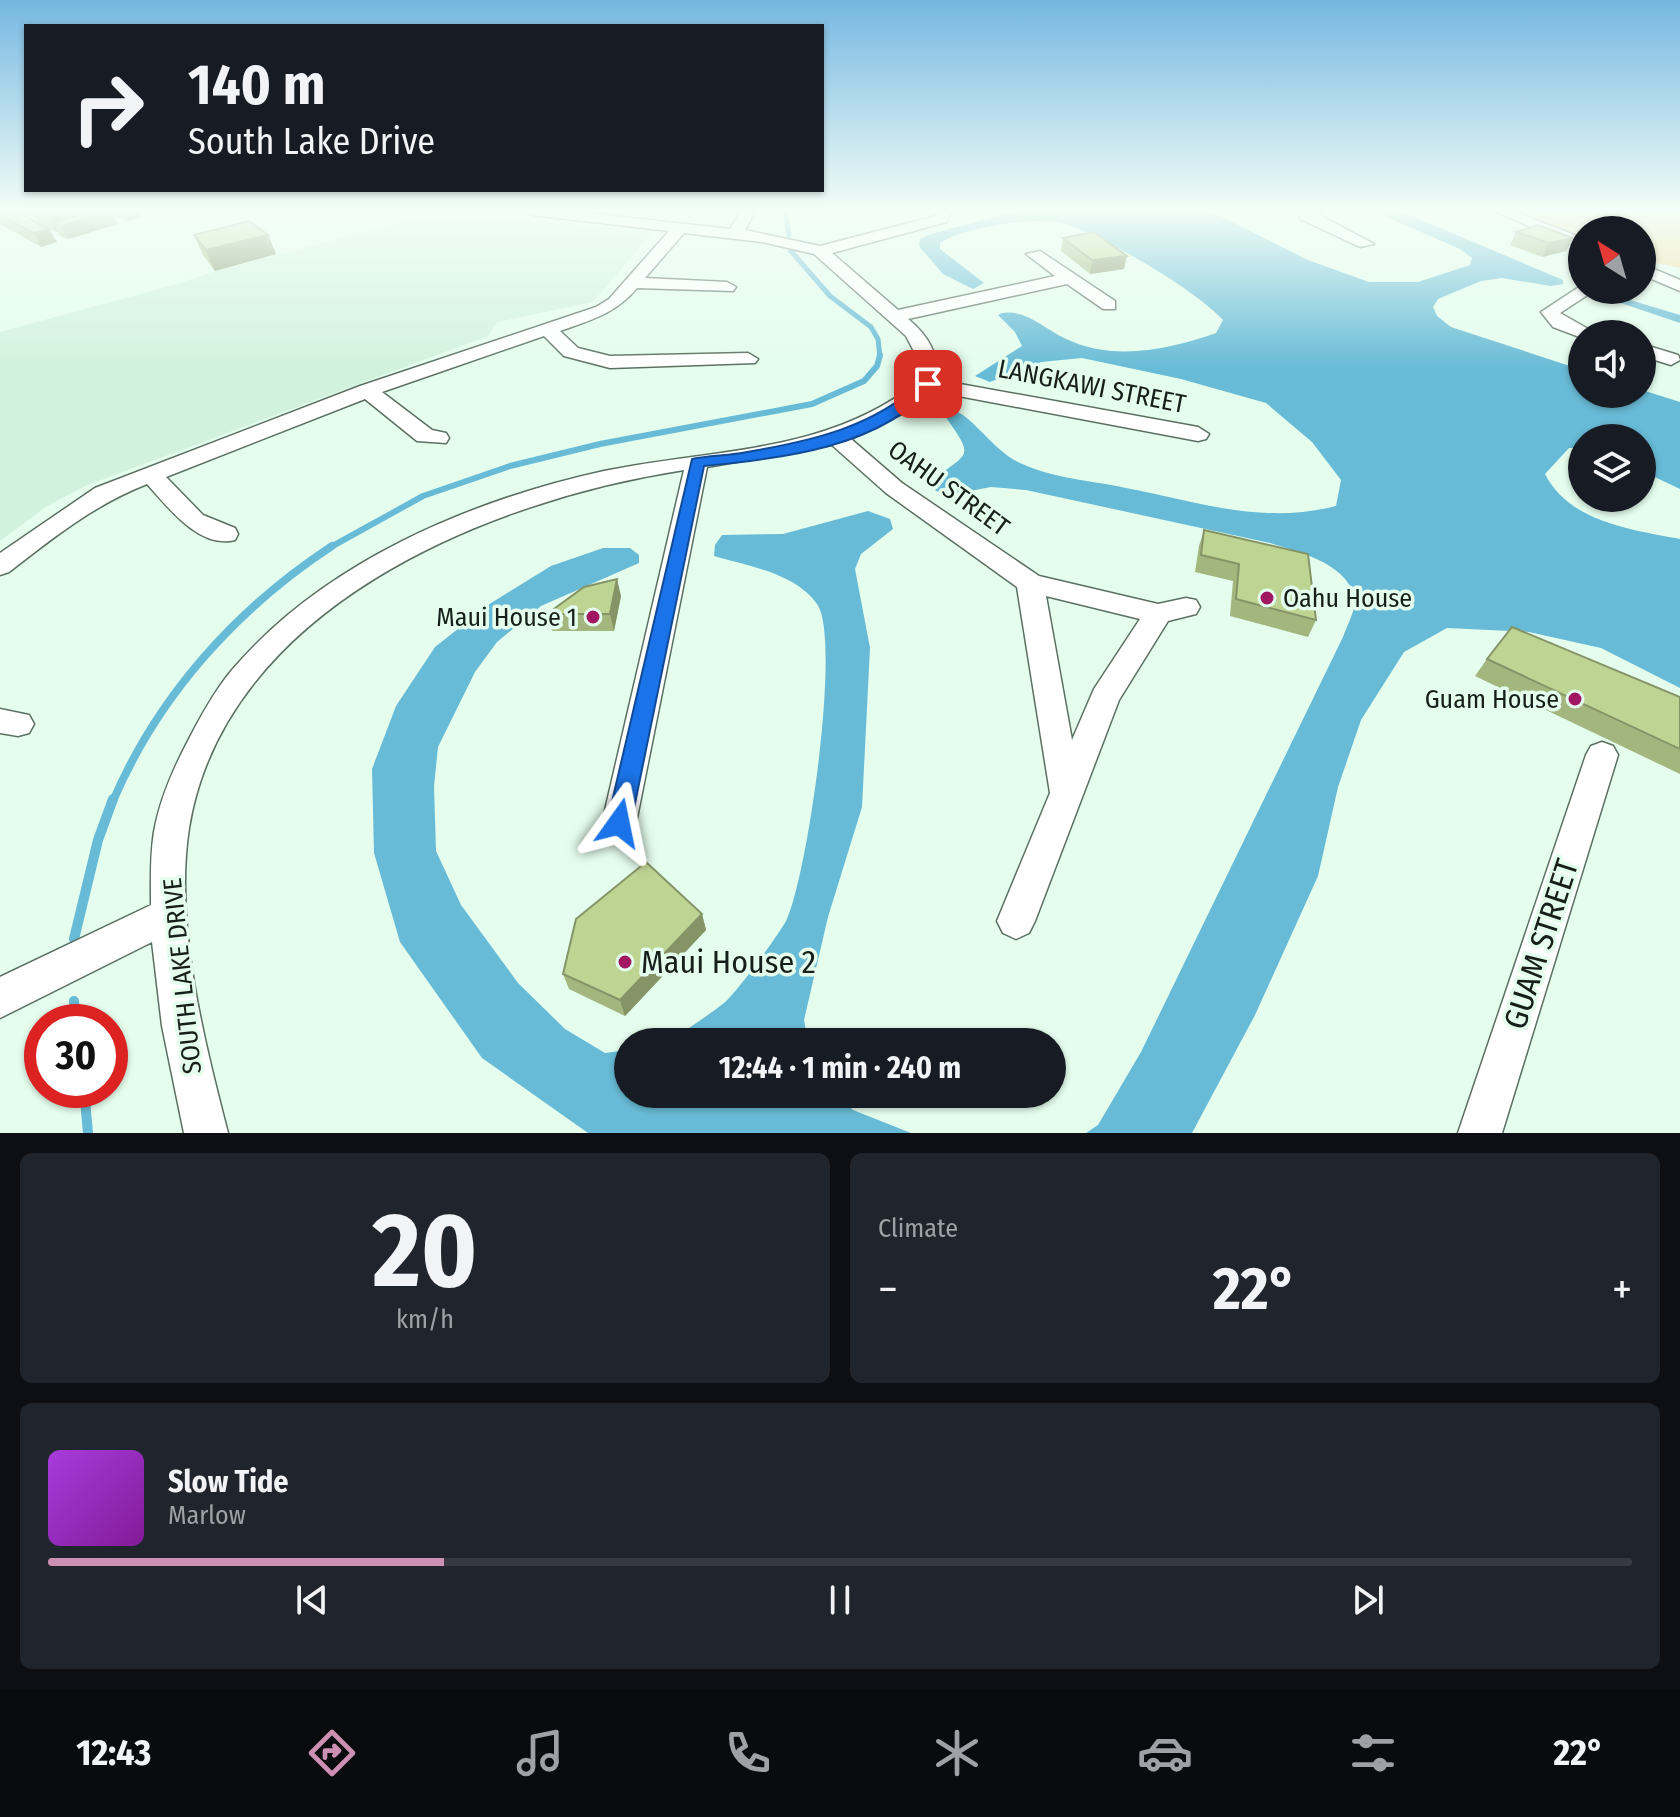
<!DOCTYPE html>
<html lang="en">
<head>
<meta charset="utf-8">
<style>
  body { margin:0; font-family:"Fira Sans Condensed",sans-serif; background:#20242c; color:#f1f3f6; height:100vh; display:flex; flex-direction:column; font-size:30px; white-space:nowrap }
  * { box-sizing:border-box; margin:0 }
  p { font-size:26px; color:#9ea1a6 }
  .icon { flex:none; width:44px; height:44px; fill:none; stroke:currentColor; stroke-width:2; stroke-linecap:round; stroke-linejoin:round }
  .map { position:relative; height:1133px; overflow:hidden }
  .drawer { display:flex; flex-direction:column; gap:20px; padding:20px; background:#0d0f14; flex:1 }
  .drawer>* { flex:none }
  .hud { position:absolute; left:24px; top:24px; width:800px; height:168px; border-radius:0px; box-shadow:0 2px 6px #0004; background:#171b24; color:#f1f3f6; overflow:hidden }
  .needle { width:52px; rotate:323deg }
  .tools { position:absolute; left:1568px; top:216px; display:grid; gap:16px }
  .tools a { display:grid; place-items:center; width:88px; height:88px; border-radius:50%; background:#171b24; box-shadow:0 2px 6px #0004; font-size:40px }
  .speed { position:absolute; left:24px; top:1004px; display:flex; gap:16px; font-size:40px; font-weight:700; text-align:center }
  .speed>* { display:grid; place-content:center; width:104px; height:104px; border-radius:50%; background:#171b24; box-shadow:0 2px 6px #0004; line-height:1 }
  .speed .limit { border:12px solid #d22; background:#fff; color:#111 }
  .pin { position:absolute; display:grid; place-items:center; width:68px; height:68px; color:#fff; margin:-34px; border-radius:16px; box-shadow:0 4px 12px #0006 }
  .me { position:absolute; width:88px; margin:-44px; rotate:12deg; stroke-linejoin:round; filter:drop-shadow(0 0 6px #0008) }
  .turn { display:flex; align-items:center; gap:28px; height:168px; padding:0 32px; font-size:36px }
  .turn .icon { width:104px; height:104px; stroke-width:2.5 }
  .turn b { display:block; font-size:56px; line-height:68px }
  .big { font-size:60px; font-weight:700; line-height:1.1 }
  .drawer .card { flex:1; display:flex; flex-direction:column; justify-content:center; gap:12px; min-width:0; padding:0 28px; border-radius:12px; background:#20242c }
  .drawer .dial { align-items:center; gap:0 }
  .dial b { font-size:104px; line-height:1 }
  .song { display:flex; align-items:center; gap:24px }
  .cover { width:96px; height:96px; border-radius:12px; background:linear-gradient(135deg,hsl(280 70% 55%),hsl(290 70% 35%)) }
  .played { height:8px; border-radius:4px; background:linear-gradient(90deg,#cd90b3 25%,#363941 25%) }
  .keys { display:flex; justify-content:space-around; direction:ltr }
  .heat { display:flex; justify-content:space-between; align-items:center; font-size:44px; direction:ltr }
  .drawer .tiles { flex:1; display:grid; gap:20px; grid-template-columns:1fr 1fr }
  .card:last-child { grid-column:span 2 }
  .trip { position:absolute; left:614px; top:1028px; width:452px; height:80px; border-radius:40px; background:#171b24; box-shadow:0 2px 6px #0004; font-weight:700; line-height:80px; text-align:center }
  .tabs { display:flex; height:128px; justify-content:space-around; align-items:center; background:#090b0e; color:#9ea1a6 }
  .tabs .icon { width:56px; height:56px }
  .tabs .on { color:#cd90b3 }
  .tabs b { font-size:36px; color:#f1f3f6 }
  .map>svg:first-child { display:block }
  .built { fill:#d2f2dd }
  .green { fill:#f2dc9e }
  .water { fill:#68bbd6 }
  .lines { fill:none; stroke-linecap:round; stroke-linejoin:round }
  .stream-far3 { stroke:#68bbd6; stroke-width:5 }
  .stream-far2 { stroke:#68bbd6; stroke-width:6 }
  .stream-far1 { stroke:#68bbd6; stroke-width:8 }
  .stream { stroke:#68bbd6; stroke-width:10 }
  .minor-casing { stroke:#5b7062; stroke-width:3 }
  .minor { fill:#fff; fill-rule:evenodd }
  .wall { fill:#a3b67e }
  .shaded-wall { fill:#859467 }
  .building { fill:#bed493; stroke:#859467; stroke-width:2 }
  .route { fill:#1a73e8; stroke:#114b97; stroke-width:2 }
  .poi-dot { fill:#a11762; stroke:#e4fded; stroke-width:3 }
  .labels { text-anchor:middle; stroke-width:7; stroke-linejoin:round; paint-order:stroke }
  .street-label { font-size:26px; fill:#161f19; stroke:#e4fded }
  .poi-label { font-size:26px; fill:#161f19; stroke:#e4fded; text-anchor:end }
  .near-street-label { font-size:32px; fill:#161f19; stroke:#e4fded }
  .near-poi-label { font-size:32px; fill:#161f19; stroke:#e4fded; text-anchor:start }
</style>
</head>
<body>
<div class="map">
<svg width="1680" height="1133" viewBox="0 0 1680 1133">
  <rect width="100%" height="100%" fill="#e4fded"/>
  <path class="built" d="M448,211L652,233L593,302L497,322L488,336L85,486L47,506L0,541V332L184,282L215,271Z"/>
  <path class="green" d="M1517,211H1680V268L1642,260V230H1582V238Z"/>
  <path class="water" d="M1018,211H1210L1308,260L1369,282H1418L1470,265L1472,258L1460,249L1373,211H1400L1563,280V284L1551,286L1502,278L1481,281L1438,299L1433,307L1437,316L1451,327L1582,370V394H1642V390L1680,402V489L1642,471V438H1582V448H1569L1545,474C1569,522 1633,530 1680,539V688L1601,648L1529,632L1447,628L1404,652L1361,720L1338,787L1318,876L1255,1015L1192,1133H1086L1098,1125L1141,1052L1343,637C1347,625 1358,607 1354,595C1344,562 1298,552 1270,543L1026,490L991,487L949,495L936,491L931,481C970,451 975,459 945,416L955,411C972,416 995,452 1020,463C1054,479 1090,480 1126,488C1198,502 1263,525 1336,506L1341,480L1312,442L1266,403L1181,379L1082,358L1041,362L990,382L975,376L1022,346L1015,332L998,315L1002,313C1025,309 1045,329 1064,338C1113,362 1167,350 1216,333L1223,320C1196,290 1105,237 1066,224C1038,215 965,227 940,243V249L984,283L973,289L943,274L919,246L920,239L931,234Z
    M1620,297L1680,315V323L1612,300Z
    M868,511L890,519L893,529L861,554L855,569L870,648L862,807L828,917L804,1020L808,1042H669C687,1029 706,1017 724,1003C737,992 777,937 786,921C807,879 842,638 817,604C795,573 748,566 714,556L715,545L722,535L783,534Z
    M603,548H630L639,555V563L541,606L497,642L475,672L438,747L434,786L436,851L461,905L518,983L565,1029L605,1053L628,1050V1094H835L853,1110L911,1133H588L482,1058L400,942L374,853L372,769L396,706L435,647L491,603L551,566Z"/>
  <g class="lines">
    <path class="stream-far3" d="M785,211L789,235
      M791,251L830,296L871,327L878,339L880,357"/>
    <path class="stream-far2" d="M329,548L423,496L510,466L600,444L812,404L864,381L877,366L880,355"/>
    <path class="stream-far1" d="M113,801C158,696 236,609 332,546"/>
    <path class="stream" d="M74,939L98,840L113,799
      M74,1001L76,1022
      M84,1090L88,1133"/>
    <g class="minor-casing">
      <path id="minor" d="M525,211H569L730,229L741,211H755L745,230L820,246L936,216L938,211H952L947,222L832,253L898,310L1055,276L1026,254L1040,251L1115,301V309H1103L1067,284L908,319C928,335 939,355 938,380L1198,427L1209,434L1206,439L1198,441L932,391L906,412L851,439L902,483L1039,576L1158,604L1186,598L1196,600L1200,607L1196,614L1168,621L1119,700L1035,921L1029,933L1016,939L1003,933L997,921L1050,793L1017,587L886,493L832,445L707,467L636,823L631,833L619,838L607,833L602,823L684,470C489,500 225,607 189,828C174,924 204,1040 228,1133H184L162,1026L152,942L0,1018V977L151,905C151,881 150,856 154,832C160,798 174,767 190,737C202,714 215,690 232,670C323,563 468,501 604,471C714,448 825,455 918,382L919,361L906,336L814,254L762,242L684,233L645,278L727,282L736,287L733,291L637,288C615,314 591,320 560,331L578,348L610,356L748,353L758,359L755,363L610,368L564,356L544,336L382,392L432,430L446,433L449,438L446,443L417,441L365,399L166,477L203,515L235,528L238,534L235,540C199,549 168,507 147,484C94,505 54,537 9,572L0,575V553L95,488L360,386L596,307L609,299L669,231L532,215ZM1046,596L1140,619L1094,689L1072,740Z
        M1298,211H1312L1374,244L1360,247L1300,219Z
        M1494,211H1513L1582,238V249Z
        M1642,264L1680,280V291L1642,275Z
        M1582,285V290H1592L1589,294L1560,313L1597,334H1582V338L1553,327L1541,312Z
        M1642,344L1678,355L1680,360L1671,365L1642,356Z
        M0,709L29,715L34,724L29,733L18,736L0,733Z
        M1602,742L1613,746L1618,755L1502,1133H1458L1586,755L1591,746Z"/>
    </g>
    <use href="#minor" class="minor"/>
  </g>
  <path class="wall" d="M0,211L39,224L37,219L19,211H139L142,217L128,221L113,215L118,224L68,239L60,236L58,231L56,232L44,226L49,229L57,242L41,247L0,224Z
    M1538,225L1566,251L1542,257L1510,245L1516,232Z
    M194,235H268L276,254L215,271L203,255Z
    M1063,238L1124,269L1090,274L1061,251Z
    M1204,530L1316,620L1308,637L1230,616L1233,581L1195,572L1199,546Z
    M621,596L614,631H552L547,614Z
    M1487,659L1680,697V774L1475,676Z
    M702,914L706,930L625,1016L569,989L563,974Z"/>
  <path class="shaded-wall" d="M58,211H111L118,224L68,239L61,226L53,223L58,231L56,232L49,219Z
    M123,211H139L142,217L128,221Z
    M49,229L57,242L41,247L34,233Z
    M268,235L276,254L215,271L206,250Z
    M1573,238L1566,251L1542,257L1549,243Z
    M1127,256L1124,269L1090,274L1092,260Z
    M617,579L621,596L614,631L610,614Z
    M702,914L706,930L625,1016L620,1000Z"/>
  <path class="building" d="M0,211H16L49,229L34,233L0,215Z
    M32,211H58L55,212L78,211L49,219Z
    M95,211H111L61,226L53,223Z
    M249,221L268,235L206,250L194,235Z
    M1538,225L1573,238L1549,243L1516,232Z
    M1094,232L1127,256L1092,260L1063,238Z
    M1204,530L1308,554L1316,620L1236,599L1239,564L1201,555Z
    M617,579L610,614H547L584,587Z
    M1512,627L1680,697V749L1487,659Z
    M646,862L702,914L620,1000L563,974L576,919Z"/>
  <linearGradient id="sky" x2="0" y2="1"><stop stop-color="#75b7e1"/><stop offset="0.57" stop-color="#f3fef7"/><stop offset="1" stop-color="#f3fef7" stop-opacity="0"/></linearGradient>
  <rect width="1680" height="369" fill="url(#sky)"/>
  <path class="route" d="M923,381L935,384C883,447 781,459 704,466L631,823L627,830L619,833L611,830L607,823L692,459C710,455 729,456 747,452C812,441 874,427 923,381Z"/>
  <g class="poi-dot">
    <circle cx="1267" cy="598" r="8"/>
    <circle cx="593" cy="617" r="8"/>
    <circle cx="1575" cy="699" r="8"/>
    <circle cx="625" cy="962" r="8"/>
  </g>
  <g class="labels">
    <g class="street-label">
      <text transform="translate(1092 386) rotate(11)" y="9">LANGKAWI STREET</text>
      <text transform="translate(949 488) rotate(36)" y="9">OAHU STREET</text>
      <text transform="translate(182 976) rotate(-96)" y="9">SOUTH LAKE DRIVE</text>
    </g>
    <g class="poi-label">
      <text x="1283" y="607" text-anchor="start">Oahu House</text>
      <text x="577" y="626">Maui House 1</text>
      <text x="1559" y="708">Guam House</text>
    </g>
    <g class="near-street-label">
      <text transform="translate(1541 944) rotate(-72)" y="11">GUAM STREET</text>
    </g>
    <g class="near-poi-label">
      <text x="641" y="973">Maui House 2</text>
    </g>
  </g>
</svg>
<div class="tools">
<a><svg class="needle" viewBox="-14 -14 28 28"><path d="M0-13l5 13h-10z" fill="#e53935"/><path d="M0 13l5-13h-10z" fill="#9ea1a6"/></svg></a>
<a><svg class="icon" aria-label="sound" viewBox="0 0 24 24"><path d="M4 9h4l5-4v14l-5-4H4zM17 9q2 3 0 6"/></svg></a>
<a><svg class="icon" aria-label="layers" viewBox="0 0 24 24"><path d="M12 4l9 5-9 5-9-5zM3 14l9 5 9-5"/></svg></a>
</div>
<div class="speed"><div class="limit">30</div></div>
<div class="pin" style="left:928px;top:384px;background:#d93025"><svg class="icon" aria-label="arrive" viewBox="0 0 24 24"><path d="M6 21V4h12l-3 4 3 4H6"/></svg></div>
<svg class="me" style="left:619px;top:823px" viewBox="-20 -20 40 40"><path d="M0-17L14 15 0 8-14 15z" fill="#1a73e8" stroke="#fff" stroke-width="4"/></svg>
<div class="trip">12:44 · 1 min · 240 m</div>
<div class="hud">
<div class="turn"><svg class="icon" aria-label="right" viewBox="0 0 24 24"><path d="M7 20v-9h11M14 6l5 5-5 5"/></svg><div><b>140 m</b>South Lake Drive</div></div>
</div>
</div>
<section class="drawer">
<div class="tiles">
<div class="card dial"><b>20</b><p>km/h</p></div>
<div class="card"><p>Climate</p>
<div class="heat"><a>−</a><b class="big">22°</b><a>+</a></div>
</div>
<div class="card">
<div class="song"><i class="cover"></i><div><b>Slow Tide</b><p>Marlow</p></div></div>
<div class="played"></div>
<div class="keys"><svg class="icon" aria-label="previous" viewBox="0 0 24 24"><path d="M18 5L8 12l10 7zM5 5v14"/></svg><svg class="icon" aria-label="pause" viewBox="0 0 24 24"><path d="M8 5v14M16 5v14"/></svg><svg class="icon" aria-label="next" viewBox="0 0 24 24"><path d="M6 5l10 7-10 7zM19 5v14"/></svg></div>
</div>
</div>
</section>
<nav class="tabs">
<b>12:43</b>
<svg class="icon on" aria-label="directions" viewBox="0 0 24 24"><path d="M12 3l9 9-9 9-9-9zM9 14v-3h6M13 9l2 2-2 2"/></svg>
<svg class="icon" aria-label="music" viewBox="0 0 24 24"><path d="M9 18V5l10-2v13"/><circle cx="6" cy="18" r="3"/><circle cx="16" cy="16" r="3"/></svg>
<svg class="icon" aria-label="phone" viewBox="0 0 24 24"><path d="M5 4h4l2 5-3 2q2 4 5 5l2-3 5 2v4C11 20 4 13 5 4z"/></svg>
<svg class="icon" aria-label="climate" viewBox="0 0 24 24"><path d="M12 3v18M4 7l16 10M4 17L20 7"/></svg>
<svg class="icon" aria-label="car" viewBox="0 0 24 24"><path d="M5 17H2v-5l4-1 3-4h7l3 4 3 1v5h-3M9 17h6M6 11h13"/><circle cx="7" cy="17" r="2"/><circle cx="17" cy="17" r="2"/></svg>
<svg class="icon" aria-label="filters" viewBox="0 0 24 24"><path d="M4 7h16M4 17h16"/><circle cx="9" cy="7" r="2"/><circle cx="15" cy="17" r="2"/></svg>
<b>22°</b>
</nav>
</body>
</html>
